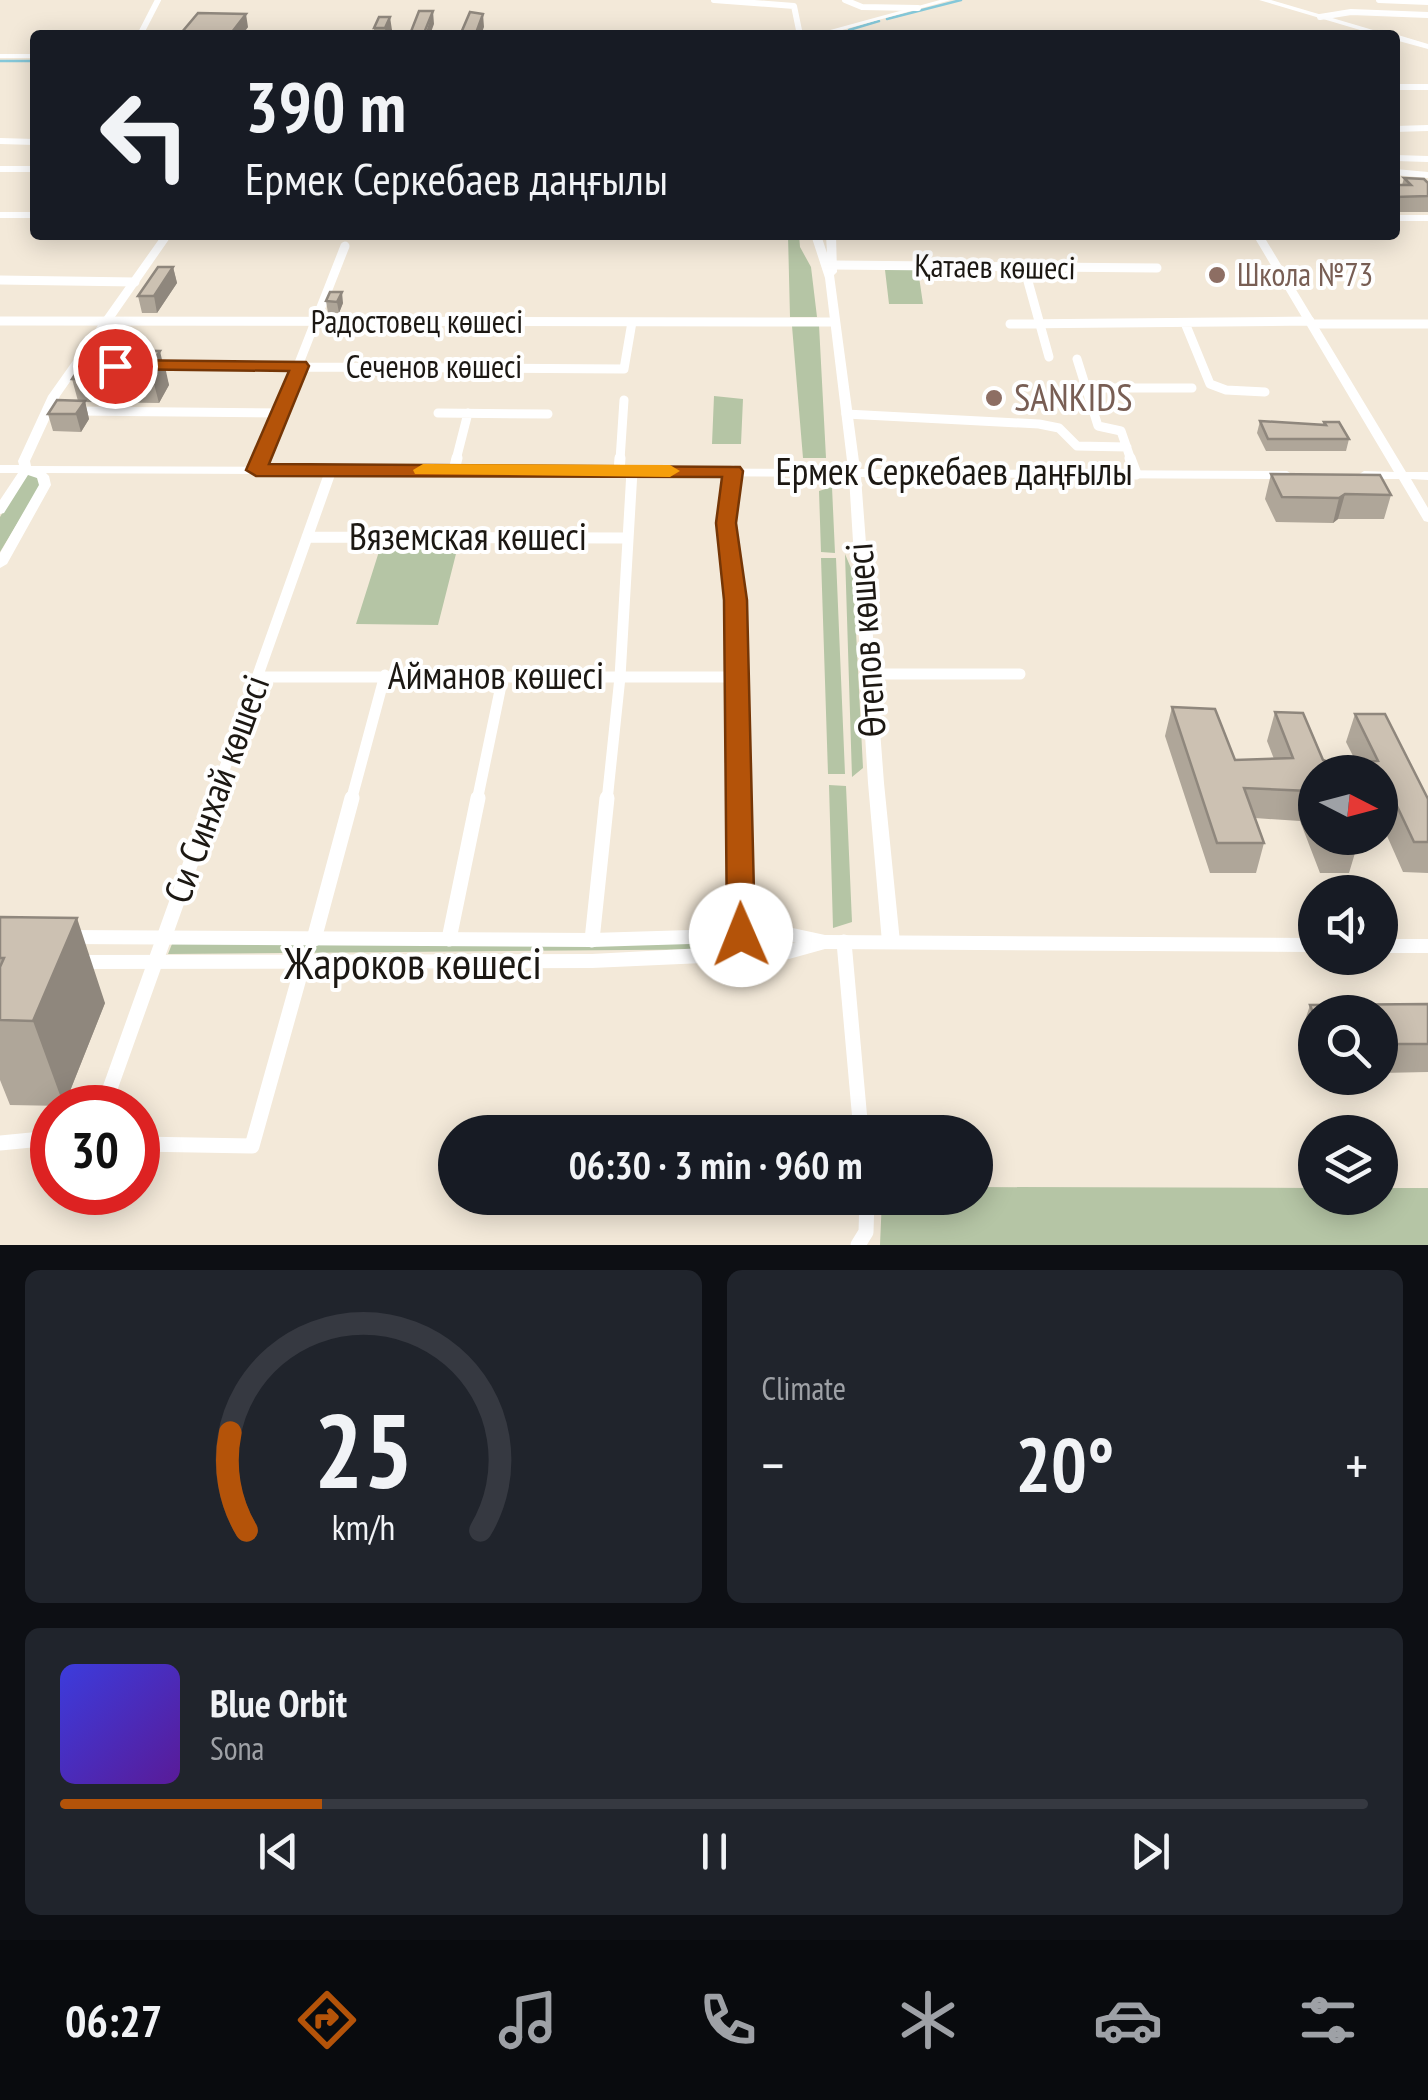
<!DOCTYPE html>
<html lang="en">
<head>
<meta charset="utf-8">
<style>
  body { margin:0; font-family:"PT Sans Narrow",sans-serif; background:#20242c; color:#f1f3f6; height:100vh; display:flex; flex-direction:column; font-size:38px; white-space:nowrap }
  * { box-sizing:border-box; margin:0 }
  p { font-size:32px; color:#9ea1a6 }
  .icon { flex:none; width:55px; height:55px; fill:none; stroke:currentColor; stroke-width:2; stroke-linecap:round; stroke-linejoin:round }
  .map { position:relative; height:1245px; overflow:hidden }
  .side { display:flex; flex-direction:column; gap:25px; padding:25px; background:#0d0f14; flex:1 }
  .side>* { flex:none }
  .guide { position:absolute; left:30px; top:30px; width:1370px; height:210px; border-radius:10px; box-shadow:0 5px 25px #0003; background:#171b24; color:#f1f3f6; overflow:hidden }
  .needle { width:65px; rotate:96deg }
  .controls { position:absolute; left:1298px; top:755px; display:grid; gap:20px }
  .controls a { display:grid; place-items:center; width:100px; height:100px; border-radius:50%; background:#171b24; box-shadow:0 5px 25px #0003; font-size:50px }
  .speed { position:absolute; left:30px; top:1085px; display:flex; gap:20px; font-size:50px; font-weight:700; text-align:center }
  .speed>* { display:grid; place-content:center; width:130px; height:130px; border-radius:50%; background:#171b24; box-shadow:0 5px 25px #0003; line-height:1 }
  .speed .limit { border:15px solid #d22; background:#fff; color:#111 }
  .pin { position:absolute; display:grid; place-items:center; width:85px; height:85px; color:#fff; margin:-42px; border:5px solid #fff; border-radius:50%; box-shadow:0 2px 10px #0007 }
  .me { position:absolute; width:110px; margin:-55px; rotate:359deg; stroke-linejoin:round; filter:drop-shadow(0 0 8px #0008) }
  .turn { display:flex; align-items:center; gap:35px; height:210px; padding:0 50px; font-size:45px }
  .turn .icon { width:130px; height:130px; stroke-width:2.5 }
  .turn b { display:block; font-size:70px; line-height:85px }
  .big { font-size:75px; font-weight:700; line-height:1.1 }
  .side .card { flex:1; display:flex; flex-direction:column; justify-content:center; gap:15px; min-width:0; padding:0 35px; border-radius:15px; background:#20242c }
  .side .dial { align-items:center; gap:0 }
  .dial svg { height:260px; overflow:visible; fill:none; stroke:#363941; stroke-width:7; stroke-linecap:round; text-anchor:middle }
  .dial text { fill:#f1f3f6; stroke:none }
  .song { display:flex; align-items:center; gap:30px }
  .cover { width:120px; height:120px; border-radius:15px; background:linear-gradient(135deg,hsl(240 70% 55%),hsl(270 70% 35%)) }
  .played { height:10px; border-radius:5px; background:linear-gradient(90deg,#b45309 20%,#363941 20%) }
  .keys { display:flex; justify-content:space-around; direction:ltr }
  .heat { display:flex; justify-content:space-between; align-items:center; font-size:55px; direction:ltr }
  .side .tiles { flex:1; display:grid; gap:25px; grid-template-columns:1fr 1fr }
  .card:last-child { grid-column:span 2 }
  .trip { position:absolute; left:438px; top:1115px; width:555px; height:100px; border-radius:50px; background:#171b24; box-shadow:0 5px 25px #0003; font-weight:700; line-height:100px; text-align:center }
  .tab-bar { display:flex; height:160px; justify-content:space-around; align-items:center; background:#090b0e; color:#9ea1a6 }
  .tab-bar .icon { width:70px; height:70px }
  .tab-bar .on { color:#b45309 }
  .tab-bar b { font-size:45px; color:#f1f3f6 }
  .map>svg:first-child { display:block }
  .green { fill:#b5c5a5 }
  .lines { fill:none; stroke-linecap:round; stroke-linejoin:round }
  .stream { stroke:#85c8d9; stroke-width:2.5 }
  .minor-far3 { stroke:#fff; stroke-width:6 }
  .minor-far2 { stroke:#fff; stroke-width:9 }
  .minor-far1 { stroke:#fff; stroke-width:11 }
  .minor { stroke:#fff; stroke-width:15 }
  .tertiary { fill:#fff; fill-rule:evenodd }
  .secondary { fill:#fff; fill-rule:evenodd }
  .wall { fill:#afa699 }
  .shaded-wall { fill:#8f877d }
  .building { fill:#ccc1b2; stroke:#8f877d; stroke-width:2.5 }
  .route { fill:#b45309; stroke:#753606; stroke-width:2.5 }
  .slow { fill:#f59e0b }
  .education-dot { fill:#8d6e63; stroke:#fff; stroke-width:4 }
  .labels { text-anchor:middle; stroke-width:8; stroke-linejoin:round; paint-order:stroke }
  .far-street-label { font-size:32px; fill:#1c1813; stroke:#fff }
  .far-education-label { font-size:32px; fill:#785e54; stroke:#fff; text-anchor:start }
  .education-label { font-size:38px; fill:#785e54; stroke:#fff; text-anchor:start }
  .street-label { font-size:38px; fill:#1c1813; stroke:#fff }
  .near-street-label { font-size:45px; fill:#1c1813; stroke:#fff }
</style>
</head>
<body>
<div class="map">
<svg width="1428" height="1245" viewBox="0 0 1428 1245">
  <rect width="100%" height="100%" fill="#f3e9d9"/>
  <path class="green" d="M788,235H799L800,247L811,267L817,317H790Z
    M885,270H918L923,304H889Z
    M819,325L826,458H803L792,326Z
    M714,396L743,399L741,444H712Z
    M27,472L43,481L0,552V517Z
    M832,487L835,553L821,552L819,491Z
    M382,542H459L438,625L356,624Z
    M845,554L853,573L863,768L852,777Z
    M821,558H836L845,774H828Z
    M829,785L846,786L852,922L833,928Z
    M172,944H743L744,949L168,954Z
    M975,1187L1315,1188V1198H1380V1188H1428V1245H880L882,1198H975Z"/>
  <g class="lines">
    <path class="stream" d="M887,19L961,0
      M849,30L879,21
      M0,61H35"/>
    <path class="minor-far3" d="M714,0L794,6L800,35
      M845,0L862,7L918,8
      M1379,0L1428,2
      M1320,17L1351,12L1428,15
      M140,35L158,0
      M1395,87H1428
      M1395,129L1428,128
      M0,141L35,142
      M1395,158L1428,159
      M0,169H35
      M1395,172L1428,175"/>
    <path class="minor-far2" d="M833,265L1157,268
      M1024,267L1049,357
      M0,280L135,282
      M0,321L835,322
      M1185,323L1210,384L1226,390L1265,392
      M1010,324L1310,321
      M1312,324H1428
      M1077,359L1098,426L1121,431L1131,460
      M152,366L624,369L632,322
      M1086,388H1192
      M75,411L281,413
      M438,413L548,414
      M846,414L1039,424L1059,428L1077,446L1127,447
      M261,460L345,246
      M456,460L468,413
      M620,460L624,400"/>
    <path class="minor-far1" d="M1130,458L1136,474
      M257,470L262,458
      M454,470L457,458
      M619,471L620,458
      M733,471L726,523L736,600L739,801
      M307,537L628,538
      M869,674H1020
      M257,677H735
      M213,801L331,470
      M351,801L385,675
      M477,801L503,676
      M607,801L620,677L632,471"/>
    <path class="minor" d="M739,798L741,935
      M314,939L352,798
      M449,939L478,798
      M592,940L607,798
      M844,942L861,1132
      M103,1108L214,798
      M0,1143L52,1138
      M138,1144L252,1146L303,964
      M858,1245L866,1232L867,1198"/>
    <path class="tertiary" d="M940,0H951L824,35H812Z
      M0,54H35V58H0Z
      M162,235H172L60,396L30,461L31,466L848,469L825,278L811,235H821L827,253L826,235H836L837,272L834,275L860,469L1287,471L1293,475L1287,479L861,477L884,783L900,942L897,947L891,948L885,947L882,942L868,783L849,477L46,473L49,476L51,485L7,564L0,568V553L39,485L37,478L28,475L4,513L0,514V500L18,473H0V465H19L18,461L48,396Z
      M1253,235H1263L1406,472H1428V480L1411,479L1428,508V522L1424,521L1399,479H1364L1358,475L1364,471L1394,472Z"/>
    <path class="secondary" d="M1259,0H1271L1390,35H1377Z
      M1393,35H1398L1428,44V49L1395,40Z
      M0,212H35V218H0Z
      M1395,215H1428V221H1395Z
      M788,927L825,935L1315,938V952L825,949L789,959L592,968L71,969L64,967L61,962L64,957L71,955L592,954L796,943L788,941L592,947L64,944L57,942L55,937L57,932L64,930L592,933Z
      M1380,939H1428V953H1380Z"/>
  </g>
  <path class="wall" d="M379,17L392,30L390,35H374V28Z
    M248,27L242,35H183L182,32Z
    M1404,178L1428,183V212H1395V185H1402Z
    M173,267L177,283L157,313H142L138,296Z
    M330,292L343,303L339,313H328L326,301Z
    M162,362L169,385L159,403L85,402L89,419L81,432L53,431L48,414L78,401L72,379Z
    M1260,421L1323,425L1324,422L1349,439L1346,451H1266L1257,433Z
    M1271,474L1391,495L1384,519H1338L1333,523L1276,522L1265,499Z
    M1172,707L1235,760L1274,759L1267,741L1275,712L1323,760L1333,764L1356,762L1346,742L1355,714L1428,799V873L1403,872L1380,820V772H1315V838H1356L1358,843L1349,873H1320L1300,821L1255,818L1264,843L1256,873H1210L1165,736Z
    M0,917L105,1003L64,1106L10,1105L0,1080Z
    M1428,1004V1072L1380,1073V1012H1315V1072L1301,1033L1310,1005Z"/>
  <path class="shaded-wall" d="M433,11L434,24L430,35H425Z
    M246,14L248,27L242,35H233L232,32Z
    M483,14L484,27L481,35H476Z
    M390,17L392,30L390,35H386L385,28Z
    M173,267L177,283L157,313L154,296Z
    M342,292L343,303L339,313L337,302Z
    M160,351L163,364L164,362L169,385L159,403L153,380V362Z
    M85,401L89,419L81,432L76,414Z
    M1345,494L1338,519L1333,523L1339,498Z
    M77,918L105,1003L64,1106L33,1021Z"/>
  <path class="building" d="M419,11H433L424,33L410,34Z
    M470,12L483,14L476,33H461Z
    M198,13L246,14L232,32H182Z
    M379,17H390L385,28H374Z
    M1404,178L1424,179L1428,183V196L1395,197V185H1411Z
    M158,267H173L154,296H138Z
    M330,292H342L337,302L326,301Z
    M91,350L160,351L153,362H164L153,380L72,379Z
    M57,400L85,401L76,414H48Z
    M1260,421L1326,425L1324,422H1339L1349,439H1268Z
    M1271,474L1380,475L1391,495L1345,494L1339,498L1282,497Z
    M1172,707L1215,709L1235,760L1293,758L1275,712L1303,713L1323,760L1333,764L1378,761L1355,714H1385L1428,799V842H1414L1387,785H1380V772H1315V807L1309,791L1244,788L1264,843H1217Z
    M1327,838H1356L1358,843H1329Z
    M0,917L77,918L33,1021L0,1020V967L4,958H0Z
    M1428,1004V1044H1380V1012H1315V1018L1310,1005Z"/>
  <path class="route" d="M115,360L306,362L309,366L269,464L740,467L743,471L736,523L747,600L755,935L751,943L741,946L731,943L727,935L724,600L716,523L722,477L256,476L246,470L289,371L108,369L106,366Z"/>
  <path class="slow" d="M423,464L670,465L680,471L670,477L415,474L413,470Z"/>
  <g class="education-dot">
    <circle cx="1217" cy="275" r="10"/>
    <circle cx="994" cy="398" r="10"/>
  </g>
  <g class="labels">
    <g class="far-street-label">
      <text transform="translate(995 267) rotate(1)" y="11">Қатаев көшесі</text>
      <text x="417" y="333">Радостовец көшесі</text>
      <text x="434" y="378">Сеченов көшесі</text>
    </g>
    <g class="far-education-label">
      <text x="1237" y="286">Школа №73</text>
    </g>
    <g class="education-label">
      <text x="1014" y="411">SANKIDS</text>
    </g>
    <g class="street-label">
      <text x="954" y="485">Ермек Серкебаев даңғылы</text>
      <text x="468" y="550">Вяземская көшесі</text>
      <text transform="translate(866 640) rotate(-94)" y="13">Өтепов көшесі</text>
      <text x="496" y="689">Айманов көшесі</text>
      <text transform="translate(217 789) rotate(-70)" y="13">Си Синхай көшесі</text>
    </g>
    <g class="near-street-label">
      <text x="413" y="979">Жароков көшесі</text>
    </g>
  </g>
</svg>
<div class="controls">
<a><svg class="needle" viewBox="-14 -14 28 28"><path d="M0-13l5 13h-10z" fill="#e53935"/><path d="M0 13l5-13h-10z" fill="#9ea1a6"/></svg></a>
<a><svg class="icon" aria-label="sound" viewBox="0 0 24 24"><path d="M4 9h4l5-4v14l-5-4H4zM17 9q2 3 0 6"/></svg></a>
<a><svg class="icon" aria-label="search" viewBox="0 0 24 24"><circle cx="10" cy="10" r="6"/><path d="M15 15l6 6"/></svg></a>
<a><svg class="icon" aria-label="layers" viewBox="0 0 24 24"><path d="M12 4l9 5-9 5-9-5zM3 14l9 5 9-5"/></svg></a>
</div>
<div class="speed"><div class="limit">30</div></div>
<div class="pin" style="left:115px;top:366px;background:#d93025"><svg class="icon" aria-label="arrive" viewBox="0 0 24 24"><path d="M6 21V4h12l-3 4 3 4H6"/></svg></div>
<svg class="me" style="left:741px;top:935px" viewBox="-20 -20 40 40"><circle r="19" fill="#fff"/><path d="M0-13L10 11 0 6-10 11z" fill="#b45309"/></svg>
<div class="trip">06:30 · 3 min · 960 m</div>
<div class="guide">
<div class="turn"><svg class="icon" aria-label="left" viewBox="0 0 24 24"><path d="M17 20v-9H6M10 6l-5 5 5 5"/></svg><div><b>390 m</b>Ермек Серкебаев даңғылы</div></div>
</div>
</div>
<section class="side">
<div class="tiles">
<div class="card dial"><svg viewBox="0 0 100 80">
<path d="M14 69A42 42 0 1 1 86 69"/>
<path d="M14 69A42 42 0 0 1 9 39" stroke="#b45309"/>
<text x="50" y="56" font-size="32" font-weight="700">25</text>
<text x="50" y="72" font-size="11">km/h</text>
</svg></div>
<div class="card"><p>Climate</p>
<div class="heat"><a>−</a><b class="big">20°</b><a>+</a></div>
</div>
<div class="card">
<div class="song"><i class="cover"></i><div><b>Blue Orbit</b><p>Sona</p></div></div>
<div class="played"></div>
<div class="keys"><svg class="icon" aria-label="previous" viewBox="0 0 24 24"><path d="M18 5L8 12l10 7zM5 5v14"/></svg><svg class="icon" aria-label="pause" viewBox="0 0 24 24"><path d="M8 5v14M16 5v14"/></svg><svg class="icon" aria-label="next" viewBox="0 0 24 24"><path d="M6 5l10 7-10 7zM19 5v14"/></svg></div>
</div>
</div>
</section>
<nav class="tab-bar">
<b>06:27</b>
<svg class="icon on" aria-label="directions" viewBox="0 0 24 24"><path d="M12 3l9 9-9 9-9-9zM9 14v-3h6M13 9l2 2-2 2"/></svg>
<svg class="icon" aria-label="music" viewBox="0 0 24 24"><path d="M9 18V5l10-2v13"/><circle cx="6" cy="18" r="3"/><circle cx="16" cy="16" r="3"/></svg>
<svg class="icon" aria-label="phone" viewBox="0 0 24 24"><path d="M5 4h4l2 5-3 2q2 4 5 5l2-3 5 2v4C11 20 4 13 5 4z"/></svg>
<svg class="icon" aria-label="climate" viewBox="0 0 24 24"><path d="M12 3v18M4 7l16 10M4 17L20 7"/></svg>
<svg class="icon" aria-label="car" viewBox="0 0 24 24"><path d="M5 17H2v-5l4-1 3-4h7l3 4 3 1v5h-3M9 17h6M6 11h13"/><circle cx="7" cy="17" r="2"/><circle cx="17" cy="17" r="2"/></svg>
<svg class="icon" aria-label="filters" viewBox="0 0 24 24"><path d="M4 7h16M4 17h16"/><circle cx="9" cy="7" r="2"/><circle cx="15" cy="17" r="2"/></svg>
</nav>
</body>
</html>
